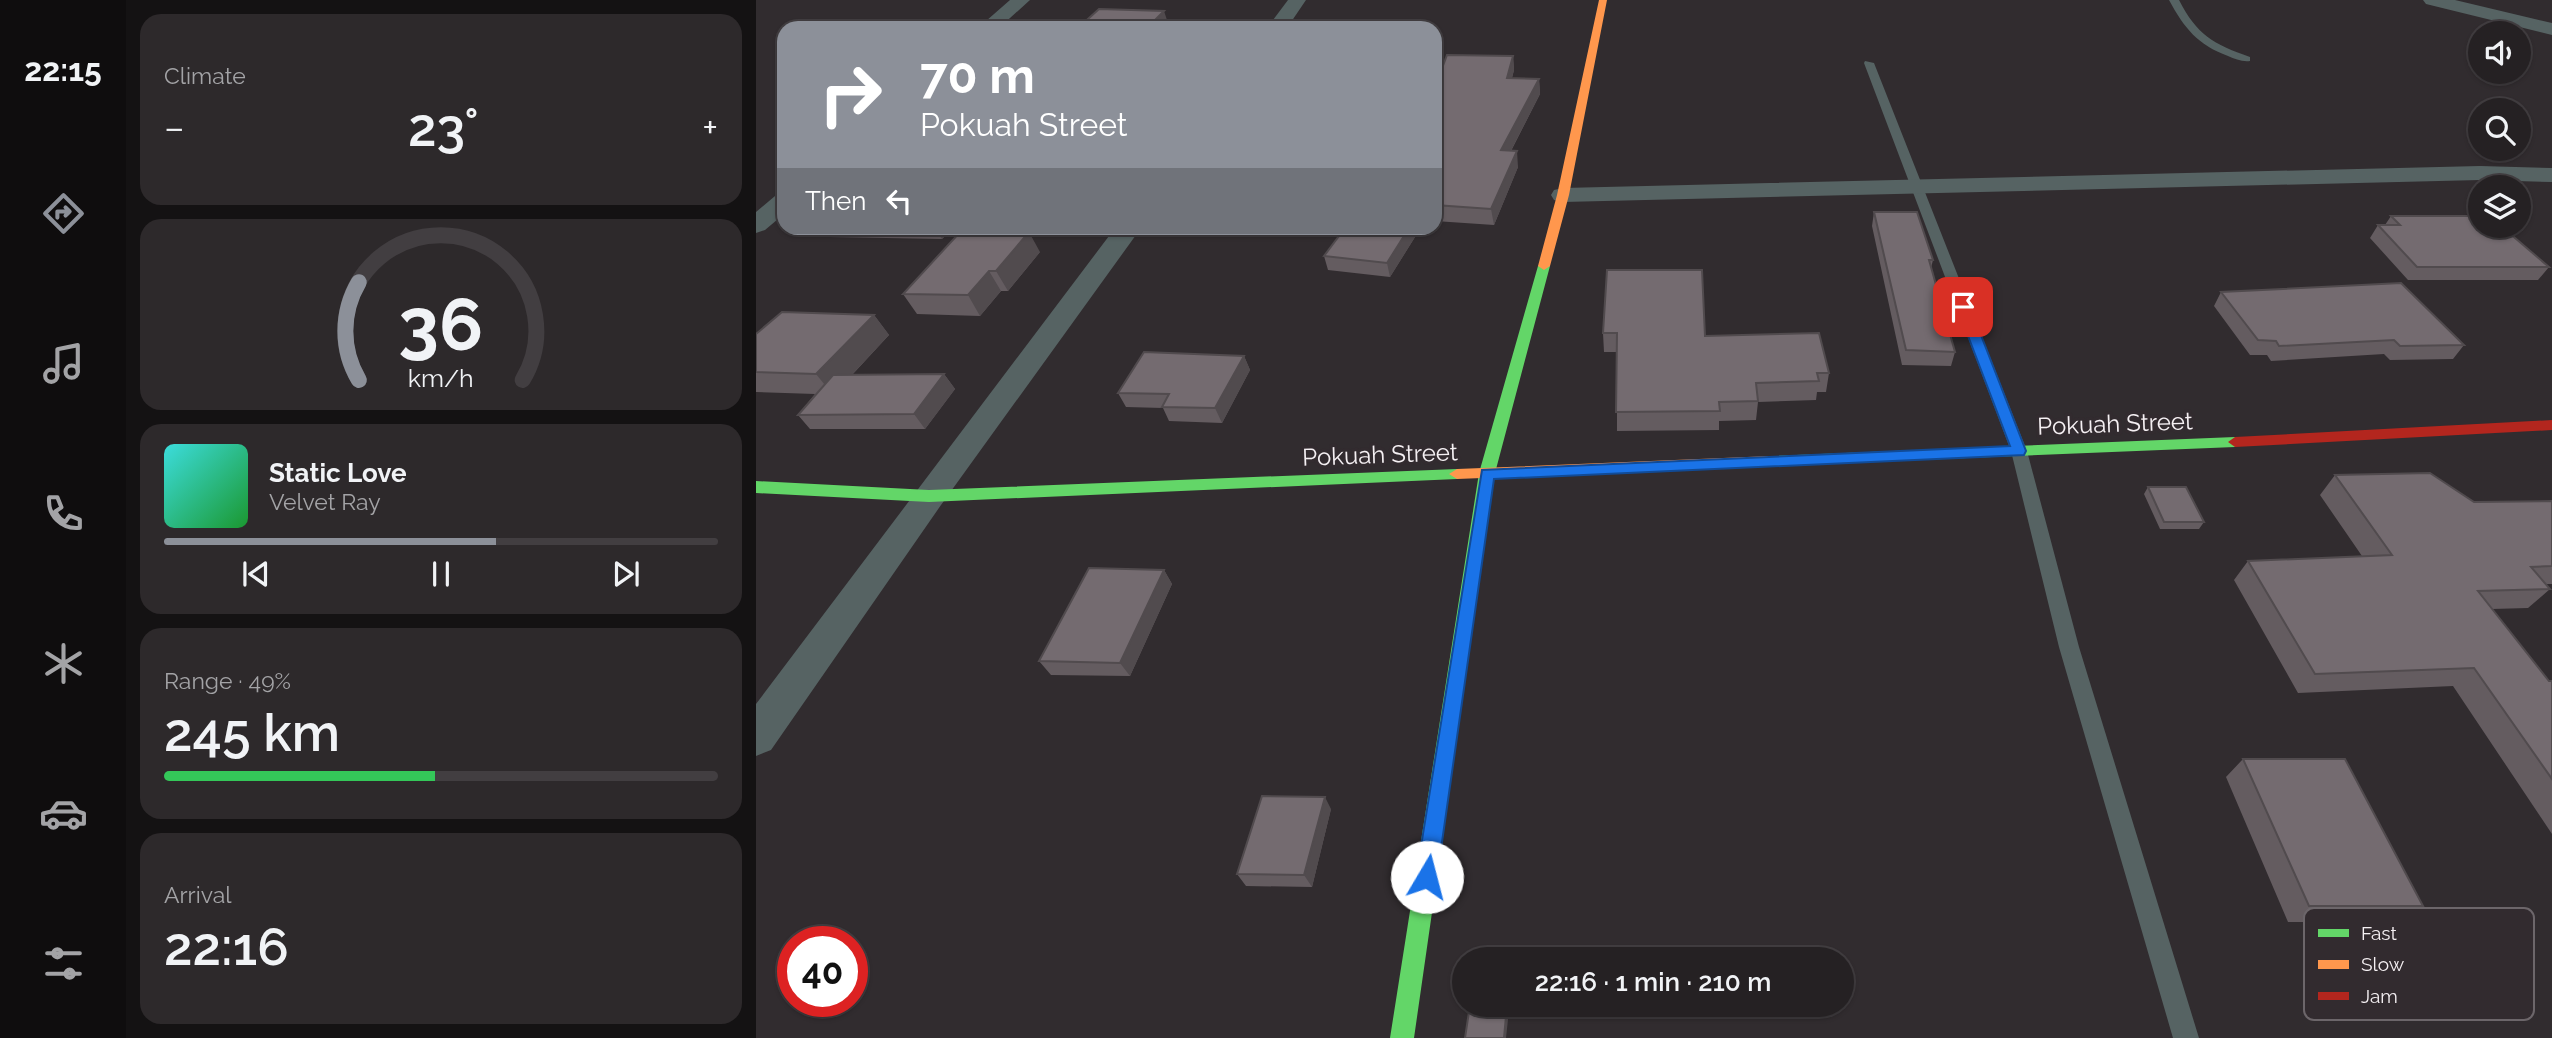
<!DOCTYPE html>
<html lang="en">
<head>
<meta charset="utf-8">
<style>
  body { margin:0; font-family:Raleway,sans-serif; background:#2d292b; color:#f1f3f6; height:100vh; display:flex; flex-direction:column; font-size:26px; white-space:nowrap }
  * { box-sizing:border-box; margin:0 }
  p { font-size:23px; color:#a3a3a6 }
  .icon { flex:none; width:38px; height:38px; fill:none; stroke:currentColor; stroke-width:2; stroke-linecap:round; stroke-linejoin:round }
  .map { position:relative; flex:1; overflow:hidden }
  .panel { display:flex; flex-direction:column; gap:14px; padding:14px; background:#141213; width:630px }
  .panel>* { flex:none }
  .hud { position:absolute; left:21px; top:21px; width:665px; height:214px; border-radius:21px; box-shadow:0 2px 5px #0004,0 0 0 2px #423e41; background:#8c9099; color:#fff; overflow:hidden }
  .tools { position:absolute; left:1712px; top:21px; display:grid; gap:14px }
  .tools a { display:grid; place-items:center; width:63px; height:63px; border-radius:50%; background:#252123; box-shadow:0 2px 5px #0004,0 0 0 2px #423e41; font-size:35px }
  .speed { position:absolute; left:21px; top:926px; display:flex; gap:14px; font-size:35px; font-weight:700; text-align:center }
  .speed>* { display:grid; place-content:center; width:91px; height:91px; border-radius:50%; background:#252123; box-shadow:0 2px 5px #0004,0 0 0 2px #423e41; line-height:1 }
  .speed .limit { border:10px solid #d22; background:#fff; color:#111 }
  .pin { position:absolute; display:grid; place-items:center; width:60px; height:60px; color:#fff; margin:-30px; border-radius:14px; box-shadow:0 4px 10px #0006 }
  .me { position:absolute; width:77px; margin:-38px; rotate:8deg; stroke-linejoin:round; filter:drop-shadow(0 0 5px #0008) }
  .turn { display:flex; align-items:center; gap:24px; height:147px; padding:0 28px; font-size:32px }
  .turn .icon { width:91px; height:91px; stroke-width:2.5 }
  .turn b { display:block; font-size:49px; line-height:60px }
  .then { display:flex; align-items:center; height:66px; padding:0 28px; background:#0003; gap:14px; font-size:26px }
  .big { font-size:52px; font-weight:600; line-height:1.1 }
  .panel .card { flex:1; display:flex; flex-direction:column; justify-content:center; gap:10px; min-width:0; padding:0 24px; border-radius:21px; background:#2d292b }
  .panel .dial { align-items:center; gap:0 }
  .dial svg { height:182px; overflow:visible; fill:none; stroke:#423e41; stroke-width:7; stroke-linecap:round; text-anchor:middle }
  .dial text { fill:#f1f3f6; stroke:none }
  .song { display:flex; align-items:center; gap:21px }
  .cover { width:84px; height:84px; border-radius:10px; background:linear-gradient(135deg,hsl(180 70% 55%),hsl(130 70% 35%)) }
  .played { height:7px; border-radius:4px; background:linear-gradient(90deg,#8c9099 60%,#423e41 60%) }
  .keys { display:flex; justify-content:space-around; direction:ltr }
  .heat { display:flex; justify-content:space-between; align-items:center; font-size:38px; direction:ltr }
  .charge { height:10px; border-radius:5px; background:linear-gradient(90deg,#34c759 49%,#423e41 0) }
  .trip { position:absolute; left:696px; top:947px; width:402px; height:70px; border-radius:35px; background:#252123; box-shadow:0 2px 5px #0004,0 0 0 2px #423e41; font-weight:600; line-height:70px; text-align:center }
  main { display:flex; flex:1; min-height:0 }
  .tabs { display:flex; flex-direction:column; width:126px; justify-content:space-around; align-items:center; background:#0f0d0e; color:#a3a3a6 }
  .tabs .icon { width:49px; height:49px }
  .tabs .on { color:#8c9099 }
  .tabs b { font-size:32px; color:#f1f3f6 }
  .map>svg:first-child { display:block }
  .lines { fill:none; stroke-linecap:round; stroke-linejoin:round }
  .lane { fill:#566363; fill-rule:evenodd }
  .street { fill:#566363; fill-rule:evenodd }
  .fast { fill:#63d668; fill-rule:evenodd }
  .slow { fill:#ff974d; fill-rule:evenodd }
  .jam { fill:#b3261e; fill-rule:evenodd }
  .wall { fill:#645c60 }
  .shaded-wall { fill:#514b4e }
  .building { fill:#746b70; stroke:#514b4e; stroke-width:2 }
  .route { fill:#1a73e8; stroke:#114b97; stroke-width:2 }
  .labels { text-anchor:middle; stroke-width:7; stroke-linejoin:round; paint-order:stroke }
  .street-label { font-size:24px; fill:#f5f0f3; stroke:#322b2f }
  .key { fill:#322b2f; stroke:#6c666a; stroke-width:2 }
  .key-label { font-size:19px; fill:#f5f0f3 }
</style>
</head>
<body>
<main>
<nav class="tabs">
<b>22:15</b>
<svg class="icon on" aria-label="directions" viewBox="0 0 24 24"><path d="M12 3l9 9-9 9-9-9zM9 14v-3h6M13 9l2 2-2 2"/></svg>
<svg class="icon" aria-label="music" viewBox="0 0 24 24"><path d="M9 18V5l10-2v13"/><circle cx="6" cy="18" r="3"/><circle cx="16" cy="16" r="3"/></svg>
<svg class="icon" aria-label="phone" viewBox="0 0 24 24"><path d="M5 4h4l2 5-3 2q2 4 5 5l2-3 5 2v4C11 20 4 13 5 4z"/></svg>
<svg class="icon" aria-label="climate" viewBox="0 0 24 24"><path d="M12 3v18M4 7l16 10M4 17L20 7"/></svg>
<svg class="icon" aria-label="car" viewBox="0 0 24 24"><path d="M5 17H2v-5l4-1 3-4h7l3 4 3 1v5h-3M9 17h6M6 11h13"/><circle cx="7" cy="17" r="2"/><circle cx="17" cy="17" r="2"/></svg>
<svg class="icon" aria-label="filters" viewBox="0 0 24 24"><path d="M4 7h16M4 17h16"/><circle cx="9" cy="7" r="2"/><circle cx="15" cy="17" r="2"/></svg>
</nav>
<section class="panel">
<div class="card"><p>Climate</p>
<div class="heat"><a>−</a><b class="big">23°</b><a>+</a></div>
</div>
<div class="card dial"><svg viewBox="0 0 100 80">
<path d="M14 69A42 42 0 1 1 86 69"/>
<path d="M14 69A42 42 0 0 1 14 26" stroke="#8c9099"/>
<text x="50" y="56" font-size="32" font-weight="700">36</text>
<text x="50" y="72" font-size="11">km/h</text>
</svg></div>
<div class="card">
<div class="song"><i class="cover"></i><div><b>Static Love</b><p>Velvet Ray</p></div></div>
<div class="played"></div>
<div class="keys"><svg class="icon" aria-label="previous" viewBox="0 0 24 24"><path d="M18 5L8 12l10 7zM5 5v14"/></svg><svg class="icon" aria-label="pause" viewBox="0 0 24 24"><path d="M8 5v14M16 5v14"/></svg><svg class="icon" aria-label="next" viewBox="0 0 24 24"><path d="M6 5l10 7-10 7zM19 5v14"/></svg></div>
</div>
<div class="card"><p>Range · 49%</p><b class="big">245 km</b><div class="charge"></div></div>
<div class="card"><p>Arrival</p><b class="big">22:16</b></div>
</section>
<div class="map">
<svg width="1796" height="1038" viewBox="0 0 1796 1038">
  <rect width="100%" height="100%" fill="#312c2f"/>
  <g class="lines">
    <path class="lane" d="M1413,0H1423C1441,35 1457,44 1494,57V61C1486,62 1479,59 1472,56C1442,45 1428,28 1413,0Z
      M1109,61L1118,63L1271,451L1323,647L1443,1038H1417L1303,647L1255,451L1108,63Z"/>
    <path class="street" d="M254,0H274L243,28H222Z
      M532,0H550L531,28H511Z
      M1667,0H1699L1796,23V35L1670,4Z
      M1724,166L1796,168V182L1724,180L807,202L798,200L795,195L798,190L807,188Z
      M28,194V214L9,230L0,233V212L19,196Z
      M359,228H385L185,505L15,750L0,756V704Z"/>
    <path class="fast" d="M788,262L794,266L739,473L658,1038H634L723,473L782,266Z
      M1479,437L1486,442L1479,447L1015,466L1008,461L1015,456Z
      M701,469L709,474L701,479L173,502L0,493V481L173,490Z"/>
    <path class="slow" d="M843,0H851L813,195L794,266L788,270L782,266L801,195Z
      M1015,456L1022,461L1015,466L701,479L693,474L701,469Z"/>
    <path class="jam" d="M1796,420V430L1479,447L1472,442L1479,437Z"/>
  </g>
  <path class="wall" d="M757,56L758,70L756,78L783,79L784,94L755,151L762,167L738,225L679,221V87Z
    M1118,212L1177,260L1175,268L1199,352L1195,366L1146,365L1116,226Z
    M1635,216L1793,267L1782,280H1652L1614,238L1622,225H1629Z
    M67,228H197L186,239L73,237Z
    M589,228H664V229L634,277L572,270L568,256Z
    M284,252L252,291H245L224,316L161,314L147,294Z
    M1465,292L1708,345L1697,359L1634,360L1628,354L1515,361L1511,355H1494L1458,306Z
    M118,315L133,335L96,375L188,374L199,389L169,429H54L42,415L59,394L0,392V334Z
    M847,333L949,336L1073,373L1070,392H1061L1060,400L1002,402L1000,420L963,421V430L861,431V352H848Z
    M488,356L494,370L466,423L413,421L407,408L370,407L362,393Z
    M1579,475L1718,502L1796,501V584H1790L1794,589L1772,608L1736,609L1793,681H1796V834L1697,686L1542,693L1478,580L1492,561L1606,556L1564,495Z
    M1392,487L1448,522L1443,529H1404L1388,494Z
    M408,570L416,584L374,676L295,675L283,661Z
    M1487,759L1667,906L1643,922H1532L1470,777Z
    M575,809L556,887L490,886L481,874Z"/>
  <path class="shaded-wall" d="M408,11L412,23L407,28L396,23Z
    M757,56L758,70L752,93L751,78Z
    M783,79L784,94L747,166L745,150Z
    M761,151L762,167L738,225L735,209Z
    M178,228H197L186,239Z
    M653,228H664V229L634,277L631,263Z
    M273,232L284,252L252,291L240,271Z
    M233,271L245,291L224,316L212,295Z
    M118,315L133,335L77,395L60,374Z
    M488,356L494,370L466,423L459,408Z
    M188,374L199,389L169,429L158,414Z
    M408,570L416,584L374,676L364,663Z
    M569,797L575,809L556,887L548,875Z
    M751,1005L753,1010L750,1038H748Z"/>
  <path class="building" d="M343,9L408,11L396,23L431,24L427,28H322Z
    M691,55L757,56L751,78L783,79L745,150L761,151L735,209L679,205V87Z
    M1118,212H1161L1177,260H1173L1199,352L1150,350Z
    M1635,216H1724V226H1745L1793,267H1661L1622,225H1644Z
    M589,228H653L631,263L568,256Z
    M206,230L273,232L240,271H233L212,295L147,294Z
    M851,270H946L949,336L1063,333L1073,373H1061L1063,381L1000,383L1002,401L963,402L964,411L860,412L861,333H847Z
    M1645,283L1708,345L1644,346L1638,340L1523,346L1520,341L1502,340L1465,292Z
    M26,312L118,315L60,374L0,372V334Z
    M388,352L488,356L459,408L406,407L413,394L362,393Z
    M188,374L158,414L42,415L77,375Z
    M1674,473L1718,502L1796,501V566L1775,567L1794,589L1722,591L1793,681H1796V779L1718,668L1559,674L1492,561L1636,555L1579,475Z
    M1392,487H1430L1448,522H1408Z
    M333,568L408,570L364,663L283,661Z
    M1487,759H1589L1667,906H1553Z
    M506,796L569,797L548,875L481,874Z
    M714,1005H751L748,1038H709Z"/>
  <path class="route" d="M1207,303L1214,307L1270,451L1268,455L738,479L681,877L678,884L671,887L663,884L660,877L726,470L1254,446L1201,307Z"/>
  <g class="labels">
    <g class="street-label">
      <text transform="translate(1359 424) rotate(-2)" y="8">Pokuah Street</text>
      <text transform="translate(624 455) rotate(-2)" y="8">Pokuah Street</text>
    </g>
  </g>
  <rect x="1548" y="908" width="230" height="112" rx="10" class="key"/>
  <rect x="1562" y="929" width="31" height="8" fill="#63d668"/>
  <rect x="1562" y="960" width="31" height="9" fill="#ff974d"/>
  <rect x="1562" y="992" width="31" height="8" fill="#b3261e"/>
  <g class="key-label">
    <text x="1605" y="940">Fast</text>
    <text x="1605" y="971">Slow</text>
    <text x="1605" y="1003">Jam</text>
  </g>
</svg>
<div class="tools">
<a><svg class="icon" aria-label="sound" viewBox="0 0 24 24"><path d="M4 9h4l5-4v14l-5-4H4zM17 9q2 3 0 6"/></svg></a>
<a><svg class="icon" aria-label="search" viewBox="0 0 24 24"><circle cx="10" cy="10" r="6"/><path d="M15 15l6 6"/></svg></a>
<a><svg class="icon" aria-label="layers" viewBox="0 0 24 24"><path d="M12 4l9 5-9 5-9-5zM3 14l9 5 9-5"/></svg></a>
</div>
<div class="speed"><div class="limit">40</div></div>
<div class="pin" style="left:1207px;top:307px;background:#d93025"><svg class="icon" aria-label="arrive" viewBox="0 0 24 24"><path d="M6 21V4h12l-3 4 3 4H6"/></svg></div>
<svg class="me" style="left:671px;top:877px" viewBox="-20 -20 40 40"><circle r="19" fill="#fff"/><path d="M0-13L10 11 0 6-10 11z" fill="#1a73e8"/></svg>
<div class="trip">22:16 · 1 min · 210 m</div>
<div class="hud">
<div class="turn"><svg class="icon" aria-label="right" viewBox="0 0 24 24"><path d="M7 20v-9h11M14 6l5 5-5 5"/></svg><div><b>70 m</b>Pokuah Street</div></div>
<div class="then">Then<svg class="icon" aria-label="left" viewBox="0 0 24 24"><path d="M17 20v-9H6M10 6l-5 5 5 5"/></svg></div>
</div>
</div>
</main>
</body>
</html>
